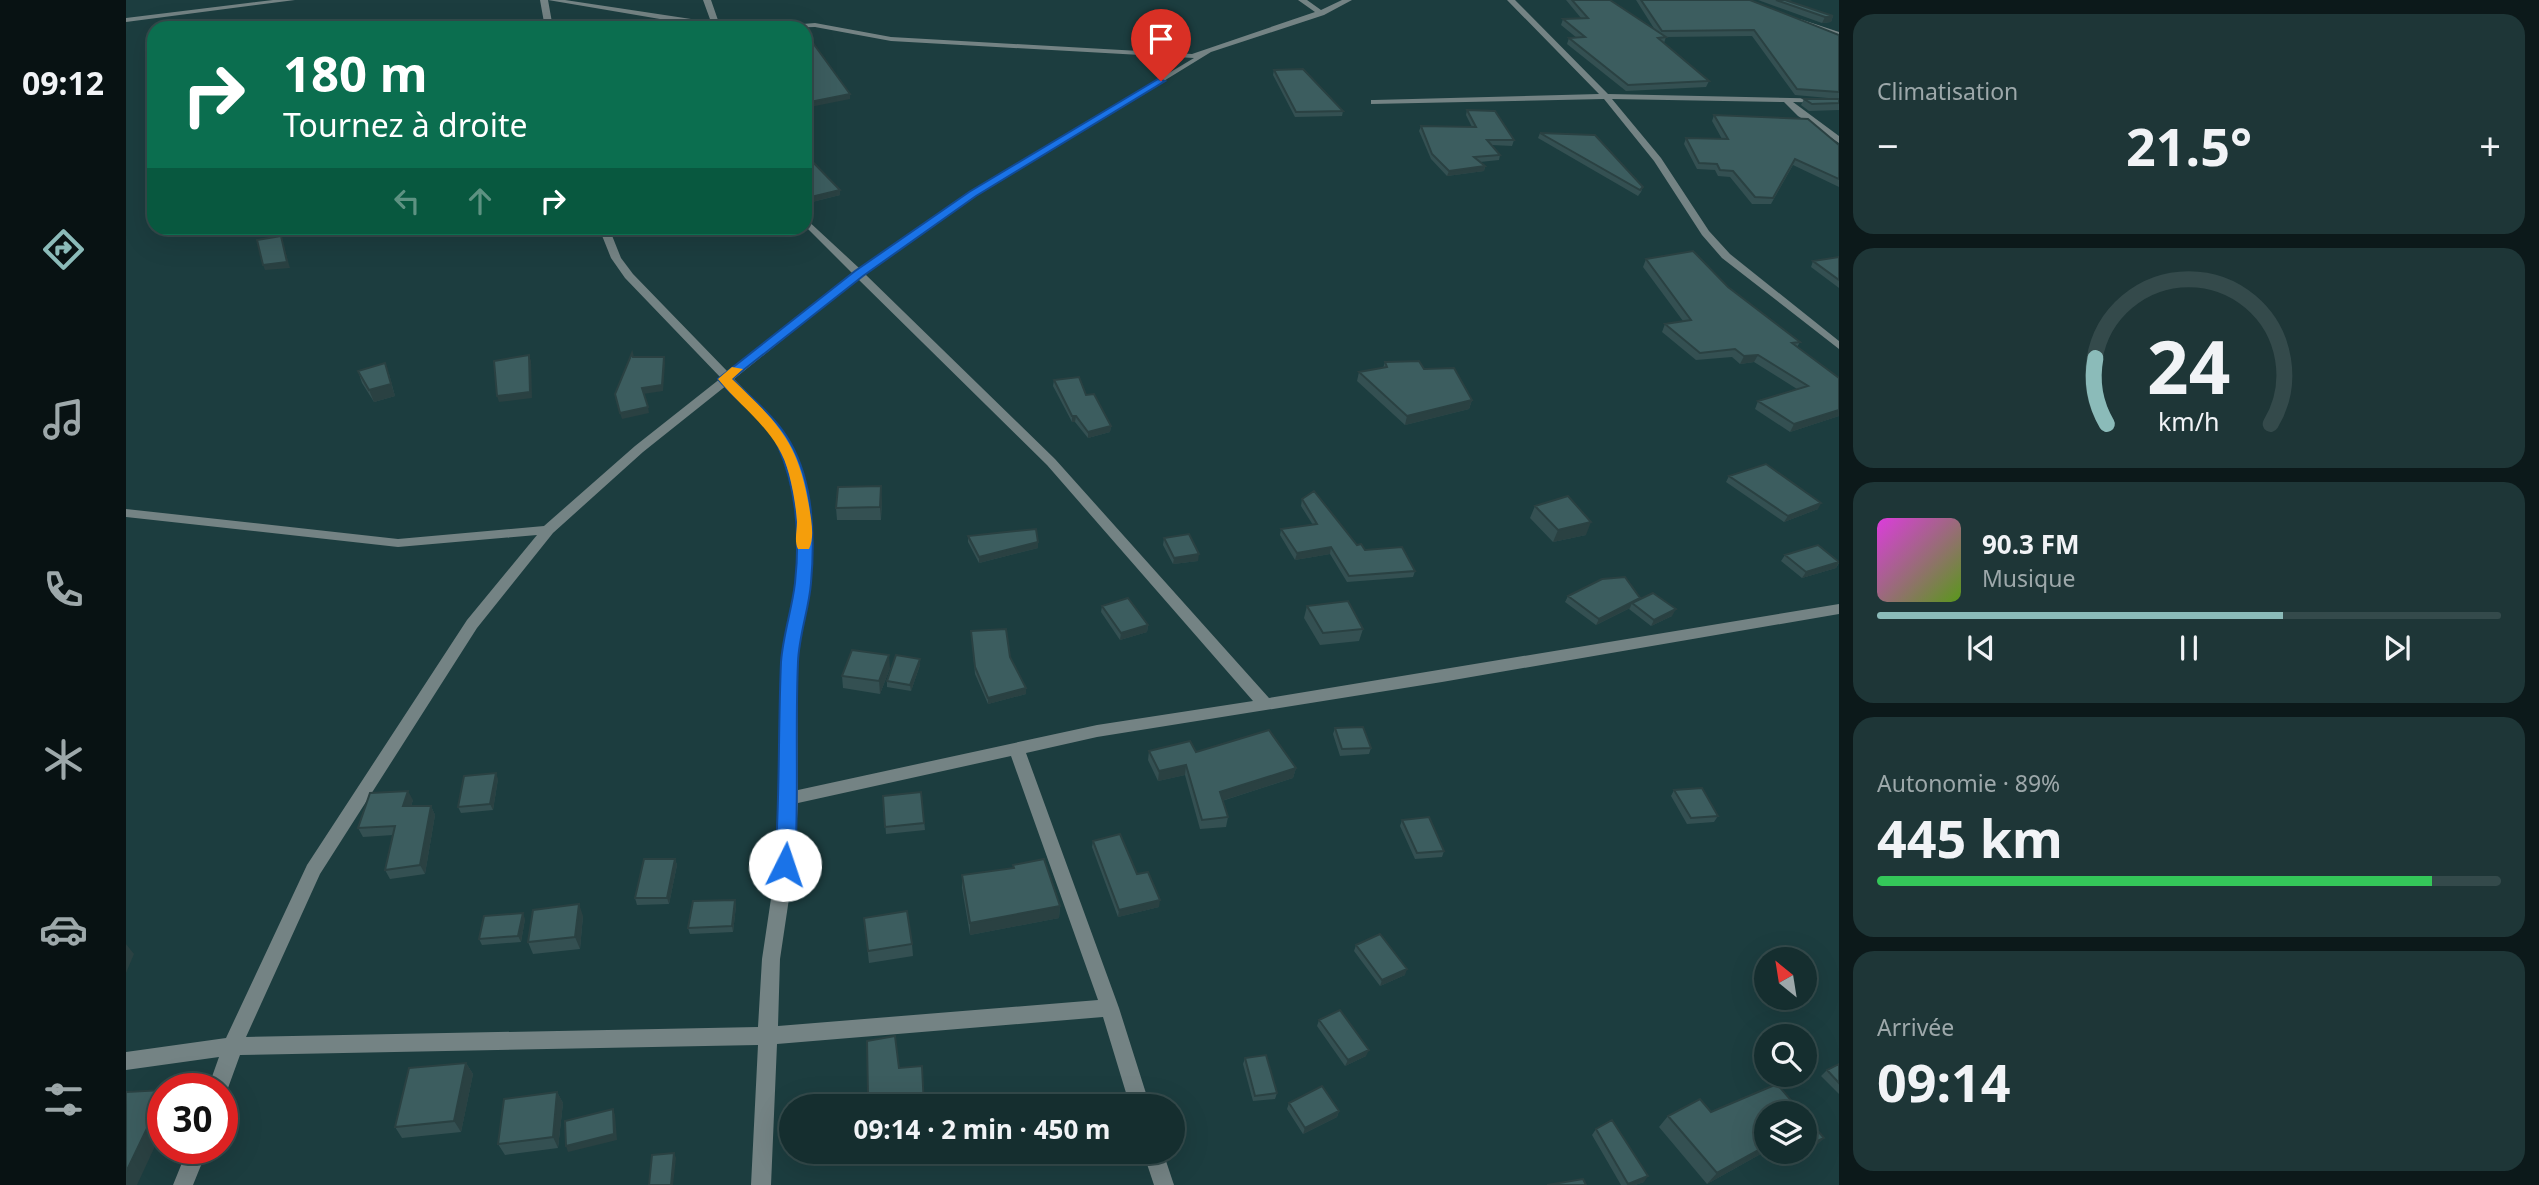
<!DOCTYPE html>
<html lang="fr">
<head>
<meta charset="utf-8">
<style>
  body { margin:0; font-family:"Noto Sans",sans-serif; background:#1e3637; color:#f1f3f6; height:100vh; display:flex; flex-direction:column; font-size:26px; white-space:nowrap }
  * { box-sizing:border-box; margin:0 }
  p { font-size:23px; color:#9da8aa }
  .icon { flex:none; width:38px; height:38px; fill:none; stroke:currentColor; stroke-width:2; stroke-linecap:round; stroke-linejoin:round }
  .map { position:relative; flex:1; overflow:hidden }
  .panel { display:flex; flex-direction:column; gap:14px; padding:14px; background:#0c191a; width:700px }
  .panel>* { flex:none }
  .hud { position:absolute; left:21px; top:21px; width:665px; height:214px; border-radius:21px; box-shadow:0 7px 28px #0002,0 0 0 2px #344a4b; background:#0b6e4f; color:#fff; overflow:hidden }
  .needle { width:46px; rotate:330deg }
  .controls { position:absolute; left:1628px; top:947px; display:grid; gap:14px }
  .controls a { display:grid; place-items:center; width:63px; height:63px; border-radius:50%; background:#152e2f; box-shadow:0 7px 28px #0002,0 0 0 2px #344a4b; font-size:35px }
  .speed { position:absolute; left:21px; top:1073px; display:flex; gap:14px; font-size:35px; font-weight:700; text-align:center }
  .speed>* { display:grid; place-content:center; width:91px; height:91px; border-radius:50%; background:#152e2f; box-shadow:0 7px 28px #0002,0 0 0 2px #344a4b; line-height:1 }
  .speed .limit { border:10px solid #d22; background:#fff; color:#111 }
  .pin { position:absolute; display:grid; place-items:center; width:60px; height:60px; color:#fff; margin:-72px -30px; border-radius:50% 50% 50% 0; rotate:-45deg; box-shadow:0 0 7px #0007 }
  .pin .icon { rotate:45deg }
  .me { position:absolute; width:77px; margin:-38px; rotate:4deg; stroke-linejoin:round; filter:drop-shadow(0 0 5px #0008) }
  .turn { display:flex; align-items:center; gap:24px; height:147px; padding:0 21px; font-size:32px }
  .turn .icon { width:91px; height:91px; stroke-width:2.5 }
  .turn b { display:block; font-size:49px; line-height:60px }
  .lanes { display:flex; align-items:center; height:66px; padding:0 21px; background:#0003; justify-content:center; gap:35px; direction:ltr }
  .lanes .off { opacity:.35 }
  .big { font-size:52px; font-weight:700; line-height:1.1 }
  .panel .widget { flex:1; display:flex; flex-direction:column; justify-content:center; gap:10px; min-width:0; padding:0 24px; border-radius:21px; background:#1e3637 }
  .panel .dial { align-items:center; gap:0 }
  .dial svg { height:182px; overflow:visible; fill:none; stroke:#344a4b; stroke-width:7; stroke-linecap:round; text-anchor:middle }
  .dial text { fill:#f1f3f6; stroke:none }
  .song { display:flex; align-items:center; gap:21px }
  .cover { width:84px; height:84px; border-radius:10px; background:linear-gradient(135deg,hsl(300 70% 55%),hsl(90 70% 35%)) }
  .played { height:7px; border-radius:4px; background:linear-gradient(90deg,#8bbbb9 65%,#344a4b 65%) }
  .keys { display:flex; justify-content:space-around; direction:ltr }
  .heat { display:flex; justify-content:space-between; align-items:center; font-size:38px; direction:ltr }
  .charge { height:10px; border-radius:5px; background:linear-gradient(90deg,#34c759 89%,#344a4b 0) }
  .trip { position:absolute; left:653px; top:1094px; width:406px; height:70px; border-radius:35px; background:#152e2f; box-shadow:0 7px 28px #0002,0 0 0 2px #344a4b; font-weight:700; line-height:70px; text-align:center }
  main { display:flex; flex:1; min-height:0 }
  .tab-bar { display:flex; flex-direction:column; width:126px; justify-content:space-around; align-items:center; background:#081213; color:#9da8aa }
  .tab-bar .icon { width:49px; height:49px }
  .tab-bar .on { color:#8bbbb9 }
  .tab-bar b { font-size:32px; color:#f1f3f6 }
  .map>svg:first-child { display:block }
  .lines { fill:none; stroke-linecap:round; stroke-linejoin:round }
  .street { fill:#748384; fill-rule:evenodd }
  .wall { fill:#345052 }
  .shaded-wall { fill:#2a4142 }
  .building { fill:#3c5d5f; stroke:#2a4142; stroke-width:2 }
  .route { fill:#1a73e8; stroke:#114b97; stroke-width:2 }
  .slow { fill:#f59e0b }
</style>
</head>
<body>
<main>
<nav class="tab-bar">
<b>09:12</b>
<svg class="icon on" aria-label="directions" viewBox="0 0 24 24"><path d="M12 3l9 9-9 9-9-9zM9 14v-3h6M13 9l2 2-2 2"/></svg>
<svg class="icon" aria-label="music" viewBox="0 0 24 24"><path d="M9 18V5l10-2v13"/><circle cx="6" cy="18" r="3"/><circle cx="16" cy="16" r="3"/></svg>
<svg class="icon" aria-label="phone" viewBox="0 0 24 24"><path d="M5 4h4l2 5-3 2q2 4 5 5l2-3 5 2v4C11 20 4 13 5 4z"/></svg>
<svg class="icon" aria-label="climate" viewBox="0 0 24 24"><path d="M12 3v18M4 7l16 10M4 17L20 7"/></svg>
<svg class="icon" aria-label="car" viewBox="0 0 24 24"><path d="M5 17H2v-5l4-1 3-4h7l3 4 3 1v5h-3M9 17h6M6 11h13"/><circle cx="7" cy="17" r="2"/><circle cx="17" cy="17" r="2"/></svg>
<svg class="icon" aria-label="filters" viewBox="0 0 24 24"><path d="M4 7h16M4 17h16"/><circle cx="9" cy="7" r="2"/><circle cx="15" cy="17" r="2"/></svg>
</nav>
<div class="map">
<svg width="1713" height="1185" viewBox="0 0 1713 1185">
  <rect width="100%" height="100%" fill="#1c3d3f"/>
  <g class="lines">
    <path class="street" d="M147,0H169L0,22V18Z
      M414,0H439L585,22L577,0H585L593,23L616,28H587L422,0L427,28H419Z
      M1172,0H1181L1195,10L1216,0H1226L1198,15L1085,52L850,196L739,274L929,459L1143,698L1713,604V614L1316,682L971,737L900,753L993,1008L1024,1106H1004L977,1017L651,1044L645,1185H625L632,1045L114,1055L102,1088L96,1096V1088H82L93,1057L0,1070V1052L100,1038L181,865L341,620L411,535L272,547L0,517V509L272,539L418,526L509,446L595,378L499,278L485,258L473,228H483L495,258L507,274L602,372L726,273L679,226V218L733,268L844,192L1068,58L765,41L689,27L651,28L652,26L689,23L765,37L1066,54L1189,12ZM732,279L921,465L1127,701L971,725L672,790L671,660L684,583L685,522L676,474L664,442L647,419L608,379ZM601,385L639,425L652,442L664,474L671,522L670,583L657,660L656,798L650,865L636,959L632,1027L120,1037L194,874L351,628L427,533L517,452ZM885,756L972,1000L652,1026L654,959L668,865L672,803Z
      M1381,0H1389L1482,94L1713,99V103L1667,102L1713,136V143L1672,116L1658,102L1486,99L1535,158L1583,231L1604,254L1713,341V349L1596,258L1576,235L1528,161L1478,99L1245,104V100H1248L1473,94Z
      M1674,19L1713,32V37L1671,23L1670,21Z
      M62,1148H82L67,1185H47Z
      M1017,1152H1037L1048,1185H1028Z"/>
  </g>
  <path class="wall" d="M1440,0H1484L1529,30L1510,0H1624L1713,35V99L1669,95L1626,36L1539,37H1540L1538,43L1583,81L1580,87L1500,91L1441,44L1443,38H1451L1435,25L1437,19L1455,18Z
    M1632,0H1666L1662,1L1707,16L1705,22L1696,23Z
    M1148,70L1217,111L1216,116L1169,117L1147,75Z
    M1678,99H1713V110L1683,111L1675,105Z
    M1341,110L1388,140L1386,146L1366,145L1374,155L1373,160L1354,162L1359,166L1358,171L1321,176L1305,159L1293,131L1295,126L1346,127L1340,115Z
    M1588,115L1713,145V187L1667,165L1645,204H1626L1604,177L1592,176L1589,170L1571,169L1558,144L1560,138L1596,139L1586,121Z
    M1414,133L1517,187L1515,192L1512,196L1412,138Z
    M679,154L714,195L686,202L679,196Z
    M1713,257V288L1685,267L1687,261Z
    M1520,259L1602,287L1674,342L1671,347L1713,378V416L1664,432L1629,409L1632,401L1671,389L1628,362L1614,364L1606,357L1570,360L1536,332L1539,324L1557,321L1517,267Z
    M1259,362L1298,369L1346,400L1343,409L1279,425L1231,381L1233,372L1257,368Z
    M232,371L263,374L269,396L248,402L236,383Z
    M928,380L960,395L985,426L984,432L962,438L949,422H946L927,386Z
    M1603,476L1692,509L1658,522L1600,482Z
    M756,499L755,520H711L710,508Z
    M1176,499L1231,545L1239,550L1289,571L1287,577L1221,582L1204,554L1169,560L1154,535L1155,529L1187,525L1175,506Z
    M1409,506L1460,535L1427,542L1404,518Z
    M842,536L912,542V548L853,563L842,542Z
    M1038,538L1072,561L1047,564L1037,545Z
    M1659,555L1713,562V563L1710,568L1676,578L1655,561Z
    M1442,596L1513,600L1546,616L1525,626L1503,609L1504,608L1470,625L1439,602Z
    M976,606L1022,625L1021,632L994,640L975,612Z
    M1181,606L1237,629L1233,641L1194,645L1178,618Z
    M845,631L884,657L900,694L862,704L849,674Z
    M794,665L785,691L761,687V681Z
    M764,668L754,694L717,688L716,676Z
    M1209,728L1245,748L1243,754L1214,756L1207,734Z
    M1023,751L1070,752L1170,768L1167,778L1096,801L1102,817L1100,827L1074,829L1059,775L1032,781L1022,760Z
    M372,779L367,810L335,813L332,807Z
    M1548,790L1592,816L1588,822L1561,824L1545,796Z
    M795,792L799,830L760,834L757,796Z
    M287,800L285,806H305L309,815L299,874L264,879L259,870L267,835L237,837L232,828Z
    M1276,820L1318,851L1316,857L1289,859L1274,826Z
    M967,841L1011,874L1033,907L992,917L966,847Z
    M549,859L551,865L543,904L511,905L509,898Z
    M887,865L934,906L933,918L844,935L836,888V875L887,869Z
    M609,900L610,906L607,932L564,934L562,928Z
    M457,916L454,949L407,954L402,942Z
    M738,918L786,944L787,956L743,963Z
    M399,919L395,942L356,945L353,939Z
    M1230,945L1279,975L1254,986L1228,951Z
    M1193,1020L1240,1056L1219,1066L1191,1026Z
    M1119,1058L1151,1093L1149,1099L1127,1101L1117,1064Z
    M340,1063L347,1074L335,1132L276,1138L269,1127Z
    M1713,1064V1094L1695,1076L1701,1070Z
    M431,1092L437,1103L432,1148L379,1155L372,1144Z
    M1163,1103L1213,1111L1211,1117L1177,1134L1161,1109Z
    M1585,1112L1640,1113V1151L1581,1184L1533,1127L1542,1116Z
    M1470,1129L1518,1182L1509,1185H1495L1466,1135Z
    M1698,1138L1686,1149L1658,1161L1650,1152H1678Z
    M671,1152H722V1153L673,1163Z"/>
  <path class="shaded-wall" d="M1707,16L1705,22L1696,23L1699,17Z
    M724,94V99L679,108V103Z
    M1359,166L1358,171L1321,176L1323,171Z
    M714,190V195L686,202L685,197Z
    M155,236L164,268L139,270L137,265Z
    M403,355L405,361L406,398L373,402L371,396Z
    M1632,355L1628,362L1614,364L1618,356Z
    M538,357L539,363L537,391L517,394L516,388Z
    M259,363L269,396L248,402L243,390Z
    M1346,400L1343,409L1279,425L1281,416Z
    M522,407L523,413L496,419L494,413Z
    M1713,410V416L1664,432L1668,424Z
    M946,416H950L949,422H946Z
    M985,426L984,432L962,438V432Z
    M755,486L756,499L755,520L754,507Z
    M1695,503L1692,509L1658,522L1662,516Z
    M1465,522L1460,535L1427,542L1432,530Z
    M912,542V548L853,563V557Z
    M1205,547L1204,554L1169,560L1171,553Z
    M1073,554L1072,561L1047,564L1048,558Z
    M1713,562L1710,568L1676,578L1680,572Z
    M1514,598L1511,604L1506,603L1504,608L1470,625L1473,619Z
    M1550,609L1546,616L1525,626L1528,620Z
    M1022,625L1021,632L994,640L995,633Z
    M763,655L764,668L754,694L753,681Z
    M794,659V665L785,691L784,685Z
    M900,688V694L862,704V698Z
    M1060,765L1059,775L1032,781L1033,771Z
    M1170,768L1167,778L1092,802L1094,792Z
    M370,773L372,779L367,810L364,804Z
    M282,791L287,800L282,815L277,806Z
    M305,806L309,815L299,874L294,865Z
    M549,859L551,865L543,904L541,898Z
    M609,900L610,906L607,932L606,926Z
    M1034,900L1033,907L992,917L993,910Z
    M453,904L457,916L454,949L449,937Z
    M934,906L933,918L844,935V923Z
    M397,913L399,919L395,942L392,936Z
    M0,944L8,954L0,973Z
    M1281,969L1279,975L1254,986L1256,980Z
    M1243,1050L1240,1056L1219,1066L1222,1060Z
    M340,1063L347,1074L335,1132L328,1121Z
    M431,1092L437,1103L432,1148L427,1137Z
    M37,1095V1129L11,1185H0V1172Z
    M487,1109L489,1115L491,1140L442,1152L440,1146Z
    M1213,1111L1211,1117L1177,1134L1179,1128Z
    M1698,1138L1686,1149L1658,1161L1668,1152H1678V1147Z
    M1640,1146V1151L1581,1184L1591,1173Z
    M548,1153L550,1158L547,1185H545Z
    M1522,1176L1518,1182L1509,1185H1501Z"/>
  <path class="building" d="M1446,0H1484L1540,37L1532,38L1583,81L1502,85L1443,38L1459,37L1437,19L1462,18Z
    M1515,0H1624L1713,35V92L1671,89L1628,30L1536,31Z
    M1650,0H1659L1707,16L1699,17Z
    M679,32L724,94L679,103Z
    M1177,69L1217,111L1170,112L1148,70Z
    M1678,99H1713V103L1686,104Z
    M1341,110L1369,111L1388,140H1361L1374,155L1348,157L1359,166L1323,171L1306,154L1295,126L1350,127Z
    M1588,115L1682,119L1713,145V179L1669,159L1647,198L1629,197L1607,171L1594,170L1591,164L1573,163L1560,138L1602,139Z
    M1414,133L1469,135L1517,187L1514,190Z
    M679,154L714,190L685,197L679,191Z
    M155,236L161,262L137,265L131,240Z
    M1567,251L1602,287L1674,342L1666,343L1713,378V410L1668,424L1632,401L1682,386L1632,355L1618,356L1609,349L1574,353L1539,324L1565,320L1520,259Z
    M1713,257V280L1687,261Z
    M506,353L507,357H538L536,385L516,388L522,407L494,413L489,394Z
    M403,355L404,392L371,396L368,361Z
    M1293,361L1298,369L1328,368L1346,400L1281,416L1233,372L1261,367L1259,362Z
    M259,363L265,384L243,390L232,371Z
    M953,377L960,395L968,394L985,426L962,432L950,416H946L928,380Z
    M1640,464L1695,503L1662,516L1603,476Z
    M755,486L754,507L710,508L712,487Z
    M1188,491L1231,545L1235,544L1239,550L1276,547L1289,571L1223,576L1205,547L1171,553L1155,529L1191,524L1176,499Z
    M1442,496L1465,522L1432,530L1409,506Z
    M910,529L912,542L853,557L842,536Z
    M1063,534L1073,554L1048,558L1038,538Z
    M1692,545L1713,562L1680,572L1659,555Z
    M1499,577L1514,598L1473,619L1442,596L1476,579Z
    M1527,593L1550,609L1528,620L1506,603Z
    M1002,598L1022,625L995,633L976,606Z
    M1222,601L1237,629L1197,633L1181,606Z
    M880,629L884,657L900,688L862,698L849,667L845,631Z
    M726,650L763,655L753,681L716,676Z
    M770,655L794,659L784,685L761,681Z
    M1237,727L1245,748L1216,749L1209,728Z
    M1143,730L1170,768L1094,792L1102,817L1076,820L1060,765L1033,771L1023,751L1064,741L1070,752Z
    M370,773L364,804L332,807L338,776Z
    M1576,788L1592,816L1565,818L1548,790Z
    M282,791L277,806H305L294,865L259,870L269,826L232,828L244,793Z
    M795,792L798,823L759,827L757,796Z
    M1303,817L1318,851L1291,853L1276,820Z
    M994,834L1011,874L1022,872L1034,900L993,910L967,841Z
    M518,859H549L541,898H509Z
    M918,859L934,906L844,923L836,875L888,868L887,865Z
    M609,900L606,926L562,928L567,901Z
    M453,904L449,937L402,942L407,910Z
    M781,911L786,944L742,951L738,918Z
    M397,913L392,936L353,939L358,916Z
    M1254,934L1281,969L1256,980L1230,945Z
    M1214,1010L1243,1050L1222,1060L1193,1020Z
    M769,1036L773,1068L796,1066L798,1106H702L742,1098L741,1041Z
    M1140,1055L1151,1093L1129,1096L1119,1058Z
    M340,1063L328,1121L269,1127L283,1068Z
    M1713,1064V1083L1701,1070Z
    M1651,1084L1676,1113H1640V1146L1591,1173L1542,1116L1574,1099L1585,1112Z
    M1196,1086L1213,1111L1179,1128L1163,1103Z
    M37,1090V1095L0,1172V1092Z
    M431,1092L427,1137L372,1144L378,1099Z
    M487,1109L488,1134L440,1146L439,1121Z
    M1678,1115L1698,1138L1678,1147Z
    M1486,1120L1522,1176L1502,1184L1470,1129Z
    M548,1153L545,1185H523L526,1155Z
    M1457,1179L1460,1185H1421Z"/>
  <path class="route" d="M1032,79L1039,81L850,196L737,276L606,379C626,399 650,417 664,442C687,482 689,538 685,583C683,609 673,635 672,662C669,730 673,797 669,865L666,871H652L649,865C654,797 652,730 655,662C657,635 666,609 669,583C674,537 671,489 652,446C640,419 611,402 592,379L729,271L843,192Z"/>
  <path class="slow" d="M606,367L617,369L606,379C652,423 672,441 683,506C685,519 689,537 683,549H672C668,541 671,531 671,522C670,507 667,489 663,474C652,431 618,411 592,379Z"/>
</svg>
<div class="controls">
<a><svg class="needle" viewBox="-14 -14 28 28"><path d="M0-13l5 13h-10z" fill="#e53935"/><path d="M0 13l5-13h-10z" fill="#9da8aa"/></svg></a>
<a><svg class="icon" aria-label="search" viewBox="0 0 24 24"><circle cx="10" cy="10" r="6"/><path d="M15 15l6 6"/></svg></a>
<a><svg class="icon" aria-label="layers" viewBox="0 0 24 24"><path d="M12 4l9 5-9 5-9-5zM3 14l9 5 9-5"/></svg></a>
</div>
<div class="speed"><div class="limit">30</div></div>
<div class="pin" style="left:1035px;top:81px;background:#d93025"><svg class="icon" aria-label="arrive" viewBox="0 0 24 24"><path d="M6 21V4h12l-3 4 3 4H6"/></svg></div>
<svg class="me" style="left:659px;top:865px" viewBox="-20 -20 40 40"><circle r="19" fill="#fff"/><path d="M0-13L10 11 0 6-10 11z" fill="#1a73e8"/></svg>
<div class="trip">09:14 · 2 min · 450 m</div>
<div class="hud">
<div class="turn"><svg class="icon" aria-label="right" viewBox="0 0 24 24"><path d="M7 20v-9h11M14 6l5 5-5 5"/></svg><div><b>180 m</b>Tournez à droite</div></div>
<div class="lanes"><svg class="icon off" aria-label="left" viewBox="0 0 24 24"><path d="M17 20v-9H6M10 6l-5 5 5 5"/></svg><svg class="icon off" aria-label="ahead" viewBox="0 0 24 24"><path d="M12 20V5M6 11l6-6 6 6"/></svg><svg class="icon" aria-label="right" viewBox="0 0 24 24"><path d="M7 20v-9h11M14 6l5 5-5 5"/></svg></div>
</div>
</div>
<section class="panel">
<div class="widget"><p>Climatisation</p>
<div class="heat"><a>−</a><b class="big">21.5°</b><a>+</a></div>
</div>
<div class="widget dial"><svg viewBox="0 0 100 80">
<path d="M14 69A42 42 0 1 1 86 69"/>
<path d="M14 69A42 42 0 0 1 9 40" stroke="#8bbbb9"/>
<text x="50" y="56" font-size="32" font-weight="700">24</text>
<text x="50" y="72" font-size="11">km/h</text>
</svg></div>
<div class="widget">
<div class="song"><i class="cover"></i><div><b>90.3 FM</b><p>Musique</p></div></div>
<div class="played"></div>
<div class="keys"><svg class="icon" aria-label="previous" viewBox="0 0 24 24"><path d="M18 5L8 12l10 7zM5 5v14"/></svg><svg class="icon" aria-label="pause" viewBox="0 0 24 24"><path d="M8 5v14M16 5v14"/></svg><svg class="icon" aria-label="next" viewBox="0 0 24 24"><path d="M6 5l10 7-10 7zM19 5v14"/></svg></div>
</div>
<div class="widget"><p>Autonomie · 89%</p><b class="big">445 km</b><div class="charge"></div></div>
<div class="widget"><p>Arrivée</p><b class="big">09:14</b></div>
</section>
</main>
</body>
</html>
